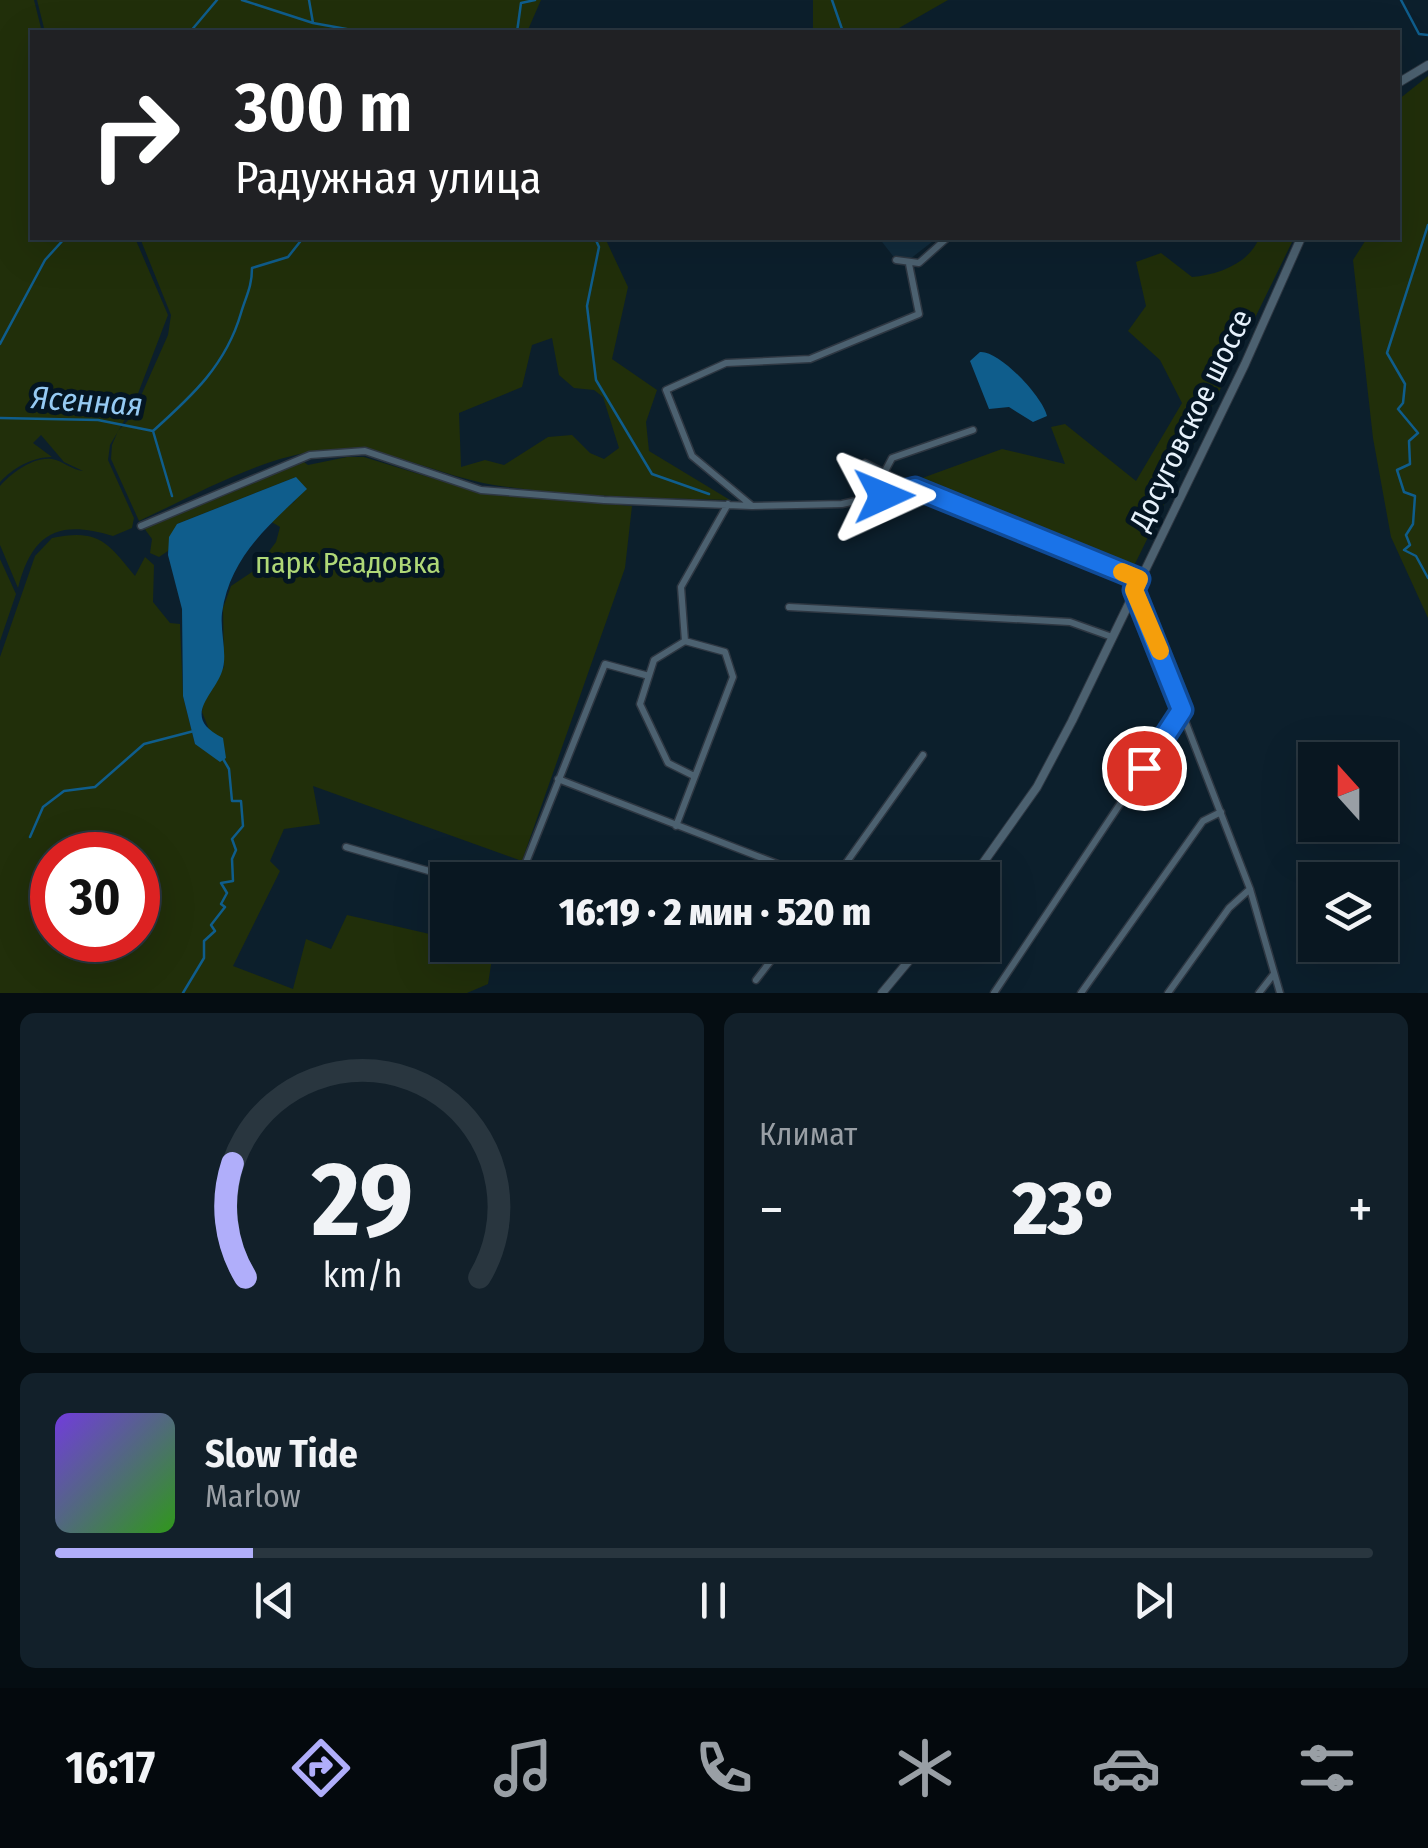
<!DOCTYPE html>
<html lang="ru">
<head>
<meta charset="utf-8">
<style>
  body { margin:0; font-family:"Fira Sans Condensed",sans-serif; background:#12202a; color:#f1f3f6; height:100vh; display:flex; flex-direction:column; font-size:38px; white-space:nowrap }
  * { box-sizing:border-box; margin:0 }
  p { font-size:32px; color:#999fa5 }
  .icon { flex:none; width:55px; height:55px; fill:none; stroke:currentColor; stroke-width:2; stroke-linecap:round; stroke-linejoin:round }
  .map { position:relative; height:993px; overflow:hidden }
  .sheet { display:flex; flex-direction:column; gap:20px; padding:20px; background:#050d12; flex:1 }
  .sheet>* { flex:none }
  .hud { position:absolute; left:30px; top:30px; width:1370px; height:210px; border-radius:0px; box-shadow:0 10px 40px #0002,0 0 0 2px #29363f; background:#202124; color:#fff; overflow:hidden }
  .needle { width:65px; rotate:339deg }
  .controls { position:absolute; left:1298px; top:742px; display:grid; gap:20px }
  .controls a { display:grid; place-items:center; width:100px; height:100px; border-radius:0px; background:#091721; box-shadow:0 10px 40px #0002,0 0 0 2px #29363f; font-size:50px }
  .speed { position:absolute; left:30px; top:832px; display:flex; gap:20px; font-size:50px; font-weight:700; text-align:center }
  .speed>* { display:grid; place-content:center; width:130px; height:130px; border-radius:50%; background:#091721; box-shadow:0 10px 40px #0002,0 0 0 2px #29363f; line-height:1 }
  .speed .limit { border:15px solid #d22; background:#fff; color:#111 }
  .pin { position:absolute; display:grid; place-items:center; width:85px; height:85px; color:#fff; margin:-42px; border:5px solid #fff; border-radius:50%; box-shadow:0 2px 10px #0007 }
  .me { position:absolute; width:110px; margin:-55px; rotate:89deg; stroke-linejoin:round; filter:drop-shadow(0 0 8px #0008) }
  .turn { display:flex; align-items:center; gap:35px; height:210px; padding:0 40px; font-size:45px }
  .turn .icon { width:130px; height:130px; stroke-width:2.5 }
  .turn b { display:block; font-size:70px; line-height:85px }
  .big { font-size:75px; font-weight:800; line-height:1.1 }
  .sheet .widget { flex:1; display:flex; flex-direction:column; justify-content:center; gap:15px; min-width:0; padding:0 35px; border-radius:15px; background:#12202a }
  .sheet .dial { align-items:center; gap:0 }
  .dial svg { height:260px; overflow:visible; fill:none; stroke:#29363f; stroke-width:7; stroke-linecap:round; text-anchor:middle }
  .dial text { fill:#f1f3f6; stroke:none }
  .song { display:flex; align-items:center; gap:30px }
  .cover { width:120px; height:120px; border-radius:15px; background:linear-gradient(135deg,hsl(260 70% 55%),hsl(110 70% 35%)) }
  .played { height:10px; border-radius:5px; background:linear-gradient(90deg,#b0aefa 15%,#29363f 15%) }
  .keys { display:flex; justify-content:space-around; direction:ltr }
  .heat { display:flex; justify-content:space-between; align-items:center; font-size:55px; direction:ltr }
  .sheet .tiles { flex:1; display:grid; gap:20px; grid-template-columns:1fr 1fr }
  .widget:last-child { grid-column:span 2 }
  .trip { position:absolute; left:430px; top:862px; width:570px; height:100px; border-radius:0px; background:#091721; box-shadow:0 10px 40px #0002,0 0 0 2px #29363f; font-weight:800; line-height:100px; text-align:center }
  .dock { display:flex; height:160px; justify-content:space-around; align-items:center; background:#04090d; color:#999fa5 }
  .dock .icon { width:70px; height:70px }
  .dock .selected { color:#b0aefa }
  .dock b { font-size:45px; color:#f1f3f6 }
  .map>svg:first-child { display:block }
  .built { fill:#112b3c }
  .green { fill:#212f0a; fill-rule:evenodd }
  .water { fill:#0f5d8c }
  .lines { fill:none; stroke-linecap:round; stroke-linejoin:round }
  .stream { stroke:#0f5d8c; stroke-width:2.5 }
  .minor-casing { stroke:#2e3742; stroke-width:9 }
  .secondary-casing { stroke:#2e3742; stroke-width:10 }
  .minor { stroke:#4c6170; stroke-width:6 }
  .secondary { stroke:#4c6170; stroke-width:8 }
  .route-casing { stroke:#114b97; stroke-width:25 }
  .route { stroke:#1a73e8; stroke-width:18 }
  .slow { stroke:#f59e0b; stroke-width:18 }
  .labels { text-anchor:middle; stroke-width:10; stroke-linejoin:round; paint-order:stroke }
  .street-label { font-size:30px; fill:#e6f1fb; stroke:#041522 }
  .park-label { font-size:30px; fill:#afd877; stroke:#041522 }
  .water-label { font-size:32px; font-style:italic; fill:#95caf3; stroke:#041522 }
</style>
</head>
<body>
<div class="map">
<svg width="1428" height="993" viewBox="0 0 1428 993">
  <rect width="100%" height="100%" fill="#0c1f2c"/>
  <path class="built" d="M879,238H937L910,259L893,256Z"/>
  <path class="green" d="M0,0H34L42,32H32V238H135L168,315L134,404L110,445L108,460L134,518L132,528L113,536C58,519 32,533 18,588L0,545V486C11,473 34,456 52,459C63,461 72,470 83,471L64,462L41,435L33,443L52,457C32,457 13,468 0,482Z
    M37,0H541L527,32H45Z
    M813,0H948L892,32H813Z
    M1428,76V618L1391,537L1373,438L1353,260L1367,238H1398V100Z
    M140,238H605L628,287L612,359L657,390L646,422L649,451L730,500C652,498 572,497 494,485C437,476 383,443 324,450C260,457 197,494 139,521L111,459L112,445L118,431L132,416L168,335L171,315ZM552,338L559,375L574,388L594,390L603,397L619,448L604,459L590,453L572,435L548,437L504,465L485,460L461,467L459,413L522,387L532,345Z
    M1259,238H1294L1133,568L914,481L1002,449L1065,464L1051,427L1065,424L1136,481L1182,403L1160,360L1128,331L1146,306L1136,262L1161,253L1192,277C1217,275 1249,264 1259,238Z
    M347,457H364L480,493L632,506L625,568L522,861L313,786L320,824L284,829L270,861L280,871L233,966L293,989L306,939L331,949L347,915L447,938L448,945L494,946L488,984L467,993H0V657L35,556L52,538C99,528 108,543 135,576L145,557L154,565L153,602L170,623L180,624L183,696L195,744L210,732L202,712L204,696L224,667L223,608L231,586L255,570L276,542L280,527L270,521L295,501L296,477L177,524L168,551L159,557L150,553L152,539L144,528L304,462L308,465ZM52,855H138V940H52Z
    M0,559L16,594L0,641Z"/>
  <path class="water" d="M980,352C999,350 1043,397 1047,416L1033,422L1009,407L989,409L970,361Z
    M296,477L307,489C268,526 230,557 222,613C220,631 227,652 223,668C217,694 178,716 223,738L226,758L220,762L195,744L183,696L182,609L168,555L169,537L177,524Z"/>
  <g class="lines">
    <path class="stream" d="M242,0L313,23L363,32
      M309,0L313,23
      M832,0L843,32
      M1401,0L1419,34L1428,35
      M190,32L217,0
      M517,32L521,3L535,0
      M1428,225L1387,353L1405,384L1403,403L1398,409L1418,433L1409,441L1410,464L1397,470L1404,492L1415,496L1413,524L1406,535L1410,545L1404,550L1416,556L1428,578
      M595,238L599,247L587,306L596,380L652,474L709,494
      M0,344L45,260L65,238
      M0,418L98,420L153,431C192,396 226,365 241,313C246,296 252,287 252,268L288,257L303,238
      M153,431L172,496
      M30,837L43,807L64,791L95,787L144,744L194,731
      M183,993L204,958V941L215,931L211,925L225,907L221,904L227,893L221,883L233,881L232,859L236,850L232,839L243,826L241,801H232L229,769L222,757"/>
    <g class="minor-casing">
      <path id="minor" d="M896,260L919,263L947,238
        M865,463L914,488
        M883,496V475L892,458L973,430
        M751,505L692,456L666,390L726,363L810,359L919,314L909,264
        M141,526L310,455L365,451L481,490L604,500L752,506L842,504L914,488L1139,579
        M1135,591L1250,889L1280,993
        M789,607L1070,622L1112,637
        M685,641L654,660L640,704L668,763L694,776
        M685,641L681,587L728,504
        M558,779L819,880
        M676,826L733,677L725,652L685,641
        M346,847L460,880
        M519,880L605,664L649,676
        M834,880L923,755
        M756,980L783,945
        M994,993L1182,711
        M1081,993L1203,821L1221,812
        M1168,993L1229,908L1250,889
        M1259,993L1273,975"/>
    </g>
    <g class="secondary-casing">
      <path id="secondary" d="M1398,83L1428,65
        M971,880L1037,787L1072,721L1245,364L1301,238
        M882,993L922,945"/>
    </g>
    <use href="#minor" class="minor"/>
    <use href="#secondary" class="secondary"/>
  </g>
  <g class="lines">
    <g class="route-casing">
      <path id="route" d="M884,496L915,488L1139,579L1134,590L1182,710L1144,768"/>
    </g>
    <use href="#route" class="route"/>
    <path class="slow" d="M1122,572L1139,579L1134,590L1160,651"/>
  </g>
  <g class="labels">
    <g class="street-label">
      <text transform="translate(1191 420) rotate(-64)" y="10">Досуговское шоссе</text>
    </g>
    <g class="park-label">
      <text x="348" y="573">парк Реадовка</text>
    </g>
    <g class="water-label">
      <text transform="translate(87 401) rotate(4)" y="11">Ясенная</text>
    </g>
  </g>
</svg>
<div class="controls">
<a><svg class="needle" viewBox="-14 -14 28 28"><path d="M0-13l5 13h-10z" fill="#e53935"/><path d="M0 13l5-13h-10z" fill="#999fa5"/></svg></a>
<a><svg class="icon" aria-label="layers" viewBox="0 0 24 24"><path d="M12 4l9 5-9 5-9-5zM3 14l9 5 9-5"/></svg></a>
</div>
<div class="speed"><div class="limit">30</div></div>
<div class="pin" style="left:1144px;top:768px;background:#d93025"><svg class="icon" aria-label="arrive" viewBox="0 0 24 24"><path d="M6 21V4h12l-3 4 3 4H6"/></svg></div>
<svg class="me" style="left:884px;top:496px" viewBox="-20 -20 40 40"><path d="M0-17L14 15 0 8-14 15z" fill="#1a73e8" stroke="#fff" stroke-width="4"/></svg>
<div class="trip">16:19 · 2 мин · 520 m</div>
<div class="hud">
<div class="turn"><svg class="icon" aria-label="right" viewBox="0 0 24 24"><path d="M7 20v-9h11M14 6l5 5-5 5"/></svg><div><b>300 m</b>Радужная улица</div></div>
</div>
</div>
<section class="sheet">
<div class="tiles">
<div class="widget dial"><svg viewBox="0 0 100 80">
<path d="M14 69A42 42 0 1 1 86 69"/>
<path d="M14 69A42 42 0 0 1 10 34" stroke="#b0aefa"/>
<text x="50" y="56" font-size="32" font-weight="700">29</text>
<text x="50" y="72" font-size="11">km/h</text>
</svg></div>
<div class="widget"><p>Климат</p>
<div class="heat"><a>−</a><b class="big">23°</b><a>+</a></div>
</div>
<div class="widget">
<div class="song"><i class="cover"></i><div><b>Slow Tide</b><p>Marlow</p></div></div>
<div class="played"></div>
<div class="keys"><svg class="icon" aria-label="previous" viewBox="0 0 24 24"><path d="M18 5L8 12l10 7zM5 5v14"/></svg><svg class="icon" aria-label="pause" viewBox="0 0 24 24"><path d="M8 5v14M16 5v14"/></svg><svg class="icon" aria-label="next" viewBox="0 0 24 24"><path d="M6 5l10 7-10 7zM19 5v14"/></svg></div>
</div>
</div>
</section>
<nav class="dock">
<b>16:17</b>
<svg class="icon selected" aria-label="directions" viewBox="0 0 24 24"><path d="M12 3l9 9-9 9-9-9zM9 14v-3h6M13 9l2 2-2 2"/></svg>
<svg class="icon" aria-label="music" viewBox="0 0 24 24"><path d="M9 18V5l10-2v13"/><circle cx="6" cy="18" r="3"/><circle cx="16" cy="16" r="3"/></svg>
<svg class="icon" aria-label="phone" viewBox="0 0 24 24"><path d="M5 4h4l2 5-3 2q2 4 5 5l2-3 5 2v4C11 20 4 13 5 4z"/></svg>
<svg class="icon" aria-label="climate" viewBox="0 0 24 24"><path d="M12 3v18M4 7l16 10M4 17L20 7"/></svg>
<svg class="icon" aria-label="car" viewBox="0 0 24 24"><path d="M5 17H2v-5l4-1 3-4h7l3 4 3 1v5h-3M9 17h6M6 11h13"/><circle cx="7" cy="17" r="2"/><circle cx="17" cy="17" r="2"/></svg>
<svg class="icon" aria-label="filters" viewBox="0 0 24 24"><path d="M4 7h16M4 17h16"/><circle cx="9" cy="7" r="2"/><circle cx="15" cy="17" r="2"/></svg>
</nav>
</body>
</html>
